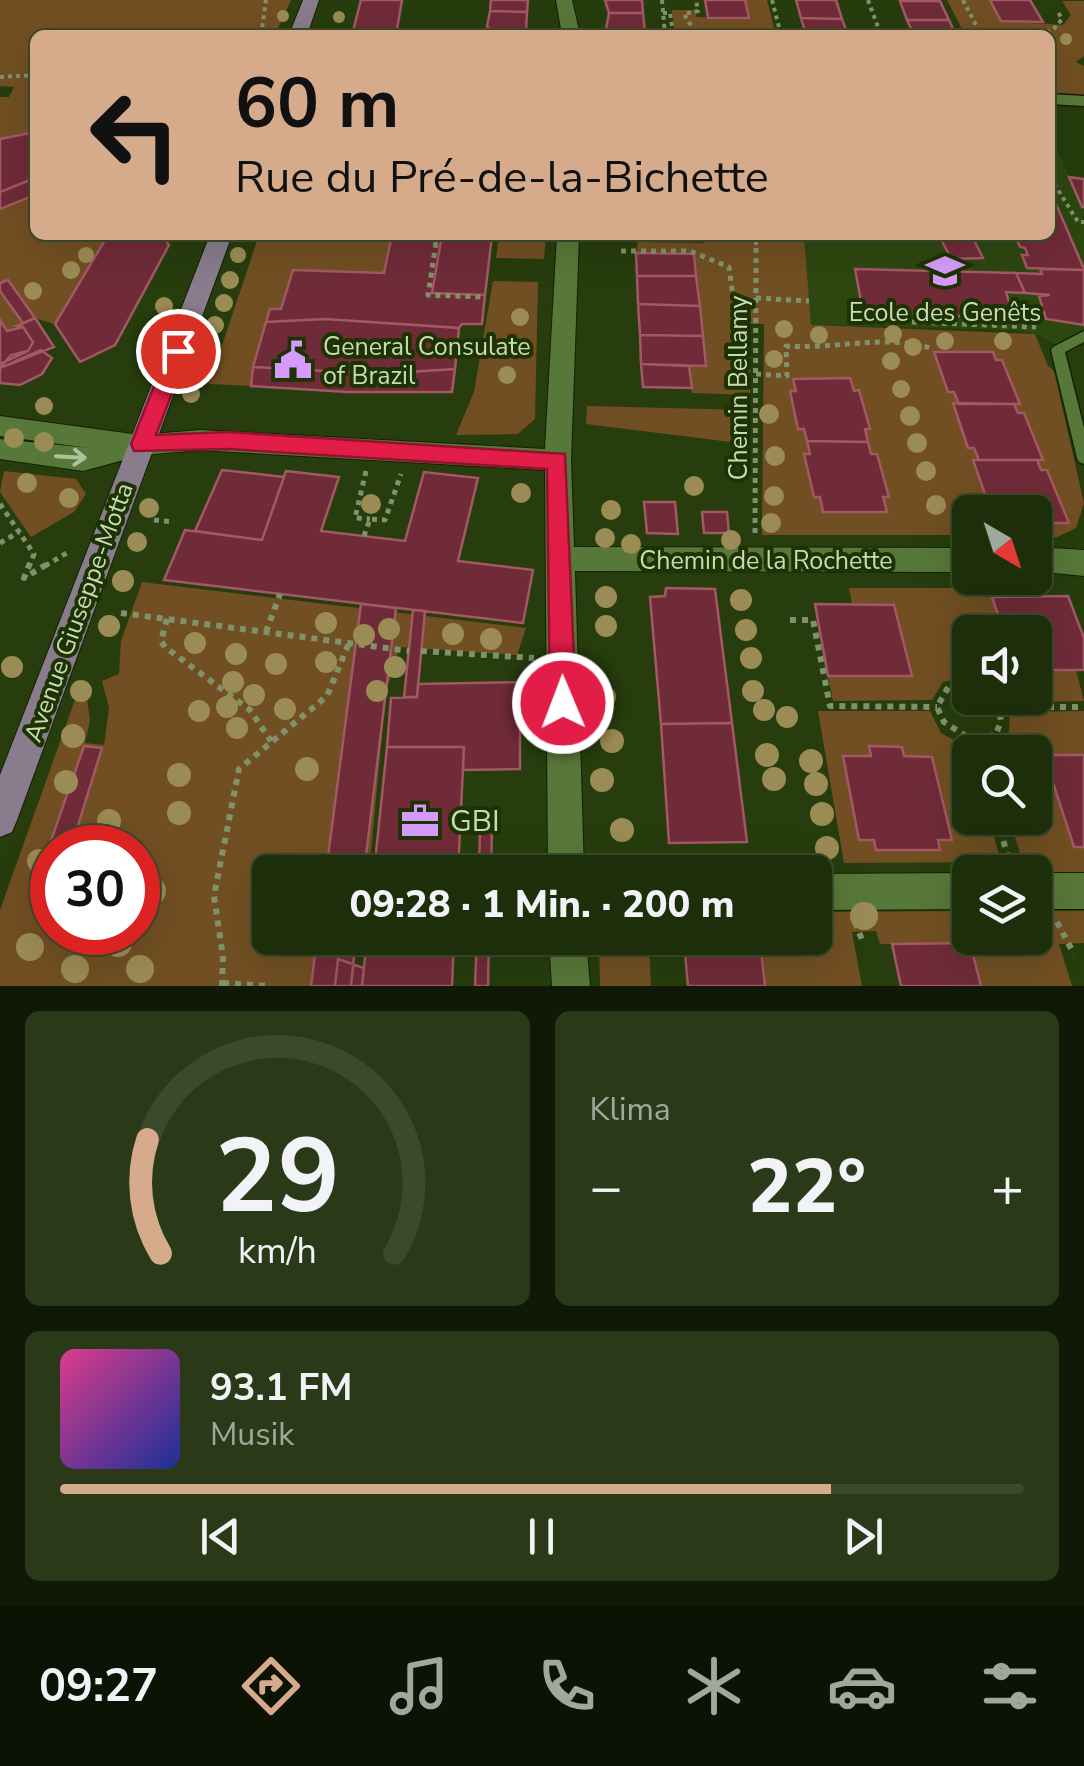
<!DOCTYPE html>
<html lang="de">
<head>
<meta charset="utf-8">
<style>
  body { margin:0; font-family:"Nunito Sans",sans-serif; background:#2a3a18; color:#f1f3f6; height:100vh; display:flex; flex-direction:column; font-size:38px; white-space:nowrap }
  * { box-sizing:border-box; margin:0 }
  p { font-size:32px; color:#a0a89c }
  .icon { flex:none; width:55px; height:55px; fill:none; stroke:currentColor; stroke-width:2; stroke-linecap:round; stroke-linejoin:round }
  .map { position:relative; height:986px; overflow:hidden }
  .sheet { display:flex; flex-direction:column; gap:25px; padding:25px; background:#101906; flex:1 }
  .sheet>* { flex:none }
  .top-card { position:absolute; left:30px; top:30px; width:1025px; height:210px; border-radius:15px; box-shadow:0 10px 40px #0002,0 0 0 2px #3b4a2b; background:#d6ab8b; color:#111; overflow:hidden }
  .needle { width:65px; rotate:141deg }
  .controls { position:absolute; left:952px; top:495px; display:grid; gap:20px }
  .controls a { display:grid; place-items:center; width:100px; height:100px; border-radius:15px; background:#1d2e0a; box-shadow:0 10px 40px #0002,0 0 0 2px #3b4a2b; font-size:50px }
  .speed { position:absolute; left:30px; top:825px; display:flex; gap:20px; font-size:50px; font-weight:700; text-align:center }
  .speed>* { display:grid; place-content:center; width:130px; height:130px; border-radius:50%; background:#1d2e0a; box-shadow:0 10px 40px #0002,0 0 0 2px #3b4a2b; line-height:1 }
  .speed .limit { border:15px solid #d22; background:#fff; color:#111 }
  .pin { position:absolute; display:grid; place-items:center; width:85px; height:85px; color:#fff; margin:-42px; border:5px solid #fff; border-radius:50%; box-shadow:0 2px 10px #0007 }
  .me { position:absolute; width:110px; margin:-55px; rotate:359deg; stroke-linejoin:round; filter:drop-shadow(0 0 8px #0008) }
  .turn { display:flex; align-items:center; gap:35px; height:210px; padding:0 40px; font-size:45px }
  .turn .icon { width:130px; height:130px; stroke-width:2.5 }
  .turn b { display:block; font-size:70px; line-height:85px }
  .big { font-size:75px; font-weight:800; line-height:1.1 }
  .sheet .tile { flex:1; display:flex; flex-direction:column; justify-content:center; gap:15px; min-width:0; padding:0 35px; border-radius:15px; background:#2a3a18 }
  .sheet .dial { align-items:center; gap:0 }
  .dial svg { height:260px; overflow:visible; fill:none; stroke:#3b4a2b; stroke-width:7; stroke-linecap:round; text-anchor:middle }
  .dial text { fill:#f1f3f6; stroke:none }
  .song { display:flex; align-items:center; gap:30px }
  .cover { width:120px; height:120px; border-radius:15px; background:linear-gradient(135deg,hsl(330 70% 55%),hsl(230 70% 35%)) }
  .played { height:10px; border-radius:5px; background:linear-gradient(90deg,#d6ab8b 80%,#3b4a2b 80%) }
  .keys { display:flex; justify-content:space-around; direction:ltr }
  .heat { display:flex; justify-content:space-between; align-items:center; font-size:55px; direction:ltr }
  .sheet .tiles { flex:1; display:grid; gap:25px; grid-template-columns:1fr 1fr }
  .tile:last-child { grid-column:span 2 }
  .trip { position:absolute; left:252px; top:855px; width:580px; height:100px; border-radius:15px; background:#1d2e0a; box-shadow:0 10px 40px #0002,0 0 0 2px #3b4a2b; font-weight:800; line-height:100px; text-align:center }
  .dock { display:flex; height:160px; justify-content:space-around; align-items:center; background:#0c1204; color:#a0a89c }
  .dock .icon { width:70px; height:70px }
  .dock .active { color:#d6ab8b }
  .dock b { font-size:45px; color:#f1f3f6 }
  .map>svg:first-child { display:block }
  .built { fill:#2d4710 }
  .green { fill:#714f22; fill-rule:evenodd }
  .building { fill:#6f2b38; stroke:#a25964; stroke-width:2.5 }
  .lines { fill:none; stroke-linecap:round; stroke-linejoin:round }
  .service-casing { stroke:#132202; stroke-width:3 }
  .pedestrian-casing { stroke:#132202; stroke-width:3 }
  .minor-casing { stroke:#132202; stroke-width:2 }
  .primary-casing { stroke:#132202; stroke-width:2 }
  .path-far2 { stroke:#7f936b; stroke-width:4; stroke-dasharray:4 4; stroke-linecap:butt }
  .path-far1 { stroke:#7f936b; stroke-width:5; stroke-dasharray:5 5; stroke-linecap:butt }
  .path { stroke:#7f936b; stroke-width:6; stroke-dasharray:6 6; stroke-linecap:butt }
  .service { fill:#587839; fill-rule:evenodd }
  .pedestrian { fill:#587839; fill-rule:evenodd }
  .minor { fill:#587839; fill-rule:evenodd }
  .primary { fill:#897c8d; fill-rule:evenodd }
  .tree { fill:#9b8b54 }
  .oneway { stroke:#acc299 }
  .route { fill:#e11d48; stroke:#92132f; stroke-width:2.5 }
  .labels { text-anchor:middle; stroke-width:8; stroke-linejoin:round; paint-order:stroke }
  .poi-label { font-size:25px; fill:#c8dab9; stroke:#1d3301 }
  .street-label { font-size:25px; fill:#c8dab9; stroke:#1d3301 }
  .near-poi-label { font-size:30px; fill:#c8dab9; stroke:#1d3301; text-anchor:start }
</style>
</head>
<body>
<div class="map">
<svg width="1084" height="986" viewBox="0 0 1084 986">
  <rect width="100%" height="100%" fill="#273d0d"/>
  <path class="built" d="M1050,134L1084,208V343L1072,352L1035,334L1014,330L811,325L804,235H894L911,240L932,235H1050Z"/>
  <path class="green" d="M0,0H291L275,35H35V132L0,139V97H9L14,87L0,86Z
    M745,0H767L775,31L675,35L672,10H694L697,17L749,18Z
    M947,0H990L1002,21L1063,25L1071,15L1062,1H1084V56L1076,62L1084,66V98L1050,92V35H965Z
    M35,195V235H108L55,324L34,318L7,331L0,320V209Z
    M259,235H392L384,273L293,270L281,309L270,310L251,386L209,384Z
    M499,235H546L544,259L496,258Z
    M714,235H804L811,325L1035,334L1048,366L1054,371L1084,503L1076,528L1057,537L1035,536V512H970V535H762L764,324H750V395L692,393L689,366L706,365L694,255L636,253L638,242L704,243Z
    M493,281L538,282L535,419L518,434L456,435L474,392Z
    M587,406L748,410L747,444L586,424Z
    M4,471L76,479L86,494L74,512L31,537L0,492Z
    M142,582L526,628L517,655L400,647L386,692L369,872H270V938H363L361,955L337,954L333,986H0V910L76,697L87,699L90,720L85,743L104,745L109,708L102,681L119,674L121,641ZM52,848H138V932H52Z
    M849,588H1014L1017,596L992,597L1004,632H970V676L943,682L932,700L833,701L828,676L912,675L895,605L852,604Z
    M1035,670H1076L1084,701L1007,702L1006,698H1035Z
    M818,711H930L941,733L970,749V818H989L1001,862L844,863Z
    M1084,711V880H1035V872H1026L1009,818H1035V752H988L987,747C1009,741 1011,734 1009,712Z
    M970,911V938H1035V911H1084V943L1059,944L1072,986H981L970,943L880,944L876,931L852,932L862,986H765L759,942L649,940L651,986H600L599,938H815V912Z"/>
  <path class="building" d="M361,0H402L396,35H352Z
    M491,0H528L527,12L490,11Z
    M605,0H642L643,13H609Z
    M705,0H745L749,18H708Z
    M796,0H836L842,19L801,18Z
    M990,0H1030L1043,22L1001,21Z
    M900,1H940L949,20H907Z
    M490,11L527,12L526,31L492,30L487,27Z
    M609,13H643L645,32H610L606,29Z
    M801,18L842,19L848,35H806Z
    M907,20H949L956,35H914Z
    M35,132V178L0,192V139Z
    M1069,177L1084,179V207H1082Z
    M35,178V195L0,209V192Z
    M1050,190L1084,269V270L1027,268L1022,255H1028L1025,248L1020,247L1015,235H1050Z
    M108,235H149L164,238L169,245L115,345L80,362L55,324Z
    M392,235H442L432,293L485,295L482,324H462L459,328L325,319L266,322L270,309H281L293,270L384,273Z
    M442,235H492L485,295L432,293Z
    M972,236L983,258L951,259L940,237Z
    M636,253L694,254L696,276H637Z
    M855,269L1016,273L1025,293L1006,292L1013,315L1002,314L1003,318L863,312Z
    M1040,269L1084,270V325L1046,319L1039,296L1050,295L1025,293L1016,273L1042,274Z
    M637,276H696L700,306L638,304Z
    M8,280L35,318L23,323L0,291V283Z
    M638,304L700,306L703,336L640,335Z
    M35,318L54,347L0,368L11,355L28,351L33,342L23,327L17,326Z
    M325,319L459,328L455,369L377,374L253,367L266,322Z
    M0,320L7,331L23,327L33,342L28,351L0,364Z
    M640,335L703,336L706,366L641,364Z
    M41,350L52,358L42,374L20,385L0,383V368Z
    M934,352H993L996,360H1002L1020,404H959L954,392H948Z
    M641,364L689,366L692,388L643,387Z
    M253,367L377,374L455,369L452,392H348L251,386Z
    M850,378L854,391L859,390L870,429H865L868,442L807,441L804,429H798L790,391H796L793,379Z
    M953,403L1014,404L1018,413H1024L1043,460H979L974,448H968Z
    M807,441L868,442L871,454H877L889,497H883L887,512H823L820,497H814L804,454H810Z
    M973,460H1037L1041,470H1047L1069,523H1035V512L990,508Z
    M222,470L284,477L262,540L195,531Z
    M286,471L339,477L321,531L405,541L424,472L478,478L458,561L533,570L523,623L164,580L185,530L262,540Z
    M644,502H675L678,534L647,533Z
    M702,512H727L729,533H704Z
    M666,588L715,589L732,723L661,724L650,597L665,596Z
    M1068,596L1084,638V670H1035V632H1004L992,597Z
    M361,604L396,608L364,872H326Z
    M815,604L894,605L912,676H828Z
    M413,610L425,611L417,697H404Z
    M520,682V769L463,770L464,747H387L391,698L417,697L418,684Z
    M732,723L747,842L669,843L661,724Z
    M84,746L102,748L71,848L47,852Z
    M869,746L902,747L904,756L932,757L952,840H938L940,850H876L874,840H859L843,756H871Z
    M387,747H464L458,872H374Z
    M1044,755H1084V847H1074Z
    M480,830H492L491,872H479Z
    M317,938H356L351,986H311Z
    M367,938H454L452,986H362Z
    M477,938H489L488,986H475Z
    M684,942H760L765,986H688Z
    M970,943L981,986H901L892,944Z
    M338,959L364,968L362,986H335Z"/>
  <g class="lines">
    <g class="service-casing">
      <path id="service" d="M1084,331V342L1065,352L1084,428V464L1079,462L1077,458L1051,350L1053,347Z"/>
    </g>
    <g class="pedestrian-casing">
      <path id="pedestrian" d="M1050,94L1084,96V106L1050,104Z"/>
    </g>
    <g class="minor-casing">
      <path id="minor" d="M556,0H572L580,35H562Z
        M557,235H579L571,460L574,547L970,548V572L575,571L584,872H548L545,470L200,450L142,455L83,471L0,459V439L89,448L0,436V416L140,435L200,430L545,449Z
        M1035,547L1084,550V576L1035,571Z
        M970,873V909L815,910V874Z
        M1035,873H1084V909H1035Z
        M549,938H586L590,986H552Z"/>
    </g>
    <g class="primary-casing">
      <path id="primary" d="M303,0H319L307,35H289Z
        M210,235H232L17,820L12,832L0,837V775Z"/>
    </g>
    <path class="path-far2" d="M662,0L665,35
      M772,0L781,35
      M868,0L881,35
      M963,0L981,35
      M663,13H670L673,33L781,34
      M695,32L684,14L698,11L696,0
      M261,35L266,0
      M1039,35L1053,30L1062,19L1058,12
      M0,77L35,75
      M1050,177L1078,222H1084
      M435,245L437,235
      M756,245V235"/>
    <path class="path-far1" d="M436,243L428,295L485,297
      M621,251H690L729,267L736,318
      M756,298L809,301
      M862,320L1036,327
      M756,374L787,376L786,346C834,350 889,333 933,349
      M366,471L355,518L370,519
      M0,504L34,554L29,566
      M154,520L174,522
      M755,533L756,243
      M364,536L370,519L385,520L401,474
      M0,543L19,532
      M45,566L70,551"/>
    <path class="path" d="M30,563L24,578L49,563
      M121,613L409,651
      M167,619L161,641L165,647L250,710L271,741
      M790,620H813L830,706L937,707
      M266,632L280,594
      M421,651L534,658
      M970,681L950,684L937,707L944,722L975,742
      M1000,707H1084
      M978,752L975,742L996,734L1001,721L997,698
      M997,818L1012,872
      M855,922L862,940
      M1057,922L1074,954
      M659,938L660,949
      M223,983L268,986
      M222,986L223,957L214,896L239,769L327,696L349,643"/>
    <use href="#service" class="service"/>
    <use href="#pedestrian" class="pedestrian"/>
    <use href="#minor" class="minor"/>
    <use href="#primary" class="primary"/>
  </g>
  <g class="tree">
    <circle cx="283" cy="16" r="6"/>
    <circle cx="339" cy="17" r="6"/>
    <circle cx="1066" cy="39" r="6"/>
    <circle cx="86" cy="255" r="8"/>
    <circle cx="238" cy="255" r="8"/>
    <circle cx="71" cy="270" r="9"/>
    <circle cx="230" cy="280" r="9"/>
    <circle cx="33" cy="291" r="9"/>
    <circle cx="224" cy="303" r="9"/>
    <circle cx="164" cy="306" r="9"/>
    <circle cx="520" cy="317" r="9"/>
    <circle cx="215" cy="325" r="9"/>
    <circle cx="784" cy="329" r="9"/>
    <circle cx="893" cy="334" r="9"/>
    <circle cx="819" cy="335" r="9"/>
    <circle cx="945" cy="341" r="9"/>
    <circle cx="1003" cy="341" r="9"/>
    <circle cx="913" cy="347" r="9"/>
    <circle cx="774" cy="359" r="9"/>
    <circle cx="891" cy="361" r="9"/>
    <circle cx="202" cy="366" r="9"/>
    <circle cx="507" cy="375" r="9"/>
    <circle cx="901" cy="389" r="9"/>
    <circle cx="191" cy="394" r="9"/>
    <circle cx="44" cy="406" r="9"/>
    <circle cx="769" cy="414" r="10"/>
    <circle cx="910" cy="416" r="10"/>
    <circle cx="14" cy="438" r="10"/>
    <circle cx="44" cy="442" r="10"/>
    <circle cx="917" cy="443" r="10"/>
    <circle cx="775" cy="456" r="10"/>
    <circle cx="926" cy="471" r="10"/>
    <circle cx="27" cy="483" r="10"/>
    <circle cx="694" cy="486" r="10"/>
    <circle cx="521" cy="493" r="10"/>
    <circle cx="774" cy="496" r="10"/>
    <circle cx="69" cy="498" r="10"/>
    <circle cx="371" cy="504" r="10"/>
    <circle cx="936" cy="505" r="10"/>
    <circle cx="149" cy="508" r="10"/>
    <circle cx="611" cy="510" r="10"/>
    <circle cx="771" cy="523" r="10"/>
    <circle cx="605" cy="538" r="10"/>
    <circle cx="731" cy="540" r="10"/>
    <circle cx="137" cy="542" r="10"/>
    <circle cx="631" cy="544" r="10"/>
    <circle cx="123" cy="581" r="11"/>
    <circle cx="606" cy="597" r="11"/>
    <circle cx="741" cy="600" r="11"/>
    <circle cx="326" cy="623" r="11"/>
    <circle cx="109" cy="626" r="11"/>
    <circle cx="606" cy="626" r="11"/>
    <circle cx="389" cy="629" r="11"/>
    <circle cx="746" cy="630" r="11"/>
    <circle cx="453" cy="634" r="11"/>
    <circle cx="364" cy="635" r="11"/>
    <circle cx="491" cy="639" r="11"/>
    <circle cx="195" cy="643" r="11"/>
    <circle cx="236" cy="654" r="11"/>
    <circle cx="751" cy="658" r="11"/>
    <circle cx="326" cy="662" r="11"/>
    <circle cx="276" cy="664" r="11"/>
    <circle cx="12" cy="667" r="11"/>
    <circle cx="395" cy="667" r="11"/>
    <circle cx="233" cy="682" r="11"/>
    <circle cx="81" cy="691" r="11"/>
    <circle cx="377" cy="691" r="11"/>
    <circle cx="753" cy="691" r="11"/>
    <circle cx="254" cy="695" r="11"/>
    <circle cx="605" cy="697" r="11"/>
    <circle cx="227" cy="707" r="11"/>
    <circle cx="285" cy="709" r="11"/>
    <circle cx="764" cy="710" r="11"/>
    <circle cx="199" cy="711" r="11"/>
    <circle cx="787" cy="717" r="11"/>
    <circle cx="237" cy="728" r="11"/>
    <circle cx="73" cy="736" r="12"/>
    <circle cx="612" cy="741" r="12"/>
    <circle cx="767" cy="755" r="12"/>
    <circle cx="811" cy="761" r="12"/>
    <circle cx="307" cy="769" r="12"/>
    <circle cx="179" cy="775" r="12"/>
    <circle cx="774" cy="779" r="12"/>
    <circle cx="602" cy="780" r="12"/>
    <circle cx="66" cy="782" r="12"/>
    <circle cx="816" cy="784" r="12"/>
    <circle cx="179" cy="813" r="12"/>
    <circle cx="822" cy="814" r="12"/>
    <circle cx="109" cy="821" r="12"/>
    <circle cx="622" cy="830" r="12"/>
    <circle cx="827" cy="848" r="12"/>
    <circle cx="39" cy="861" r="12"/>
    <circle cx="152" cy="891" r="14"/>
    <circle cx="864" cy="916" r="14"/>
    <circle cx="118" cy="943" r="14"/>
    <circle cx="30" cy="947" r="14"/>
    <circle cx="75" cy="969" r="14"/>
    <circle cx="140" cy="969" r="14"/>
  </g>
  <defs><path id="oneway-shaft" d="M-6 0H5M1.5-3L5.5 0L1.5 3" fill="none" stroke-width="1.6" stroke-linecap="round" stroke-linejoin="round" transform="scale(2.5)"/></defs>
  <use class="oneway" href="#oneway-shaft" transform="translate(71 457) rotate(3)"/>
  <path class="route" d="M178,344L188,351L156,435L228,432L565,454L576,703L572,712L563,716L554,712L550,703L547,469L228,449L134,451L131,444L168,351Z"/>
  <defs>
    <g id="school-bare" transform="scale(3)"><path d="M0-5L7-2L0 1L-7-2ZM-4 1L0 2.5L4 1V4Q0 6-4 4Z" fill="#d59bfb" stroke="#1d3301" stroke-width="2.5" paint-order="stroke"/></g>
    <g id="civic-bare" transform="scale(3)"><path d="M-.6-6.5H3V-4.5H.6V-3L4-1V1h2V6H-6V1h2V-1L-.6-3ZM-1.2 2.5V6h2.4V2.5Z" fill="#d59bfb" stroke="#1d3301" stroke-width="2.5" paint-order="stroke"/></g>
    <g id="office-bare" transform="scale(3)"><path d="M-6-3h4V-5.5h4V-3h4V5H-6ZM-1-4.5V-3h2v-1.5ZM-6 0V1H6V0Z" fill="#d59bfb" stroke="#1d3301" stroke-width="2.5" paint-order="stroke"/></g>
  </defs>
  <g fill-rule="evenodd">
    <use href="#school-bare" x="945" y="271"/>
    <use href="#civic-bare" x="293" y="360"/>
    <use href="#office-bare" x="420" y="821"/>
  </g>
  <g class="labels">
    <g class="poi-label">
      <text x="945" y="321">Ecole des Genêts</text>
      <text x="323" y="355" text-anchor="start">General Consulate<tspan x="323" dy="29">of Brazil</tspan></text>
    </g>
    <g class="street-label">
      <text transform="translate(738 388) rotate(-90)" y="9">Chemin Bellamy</text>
      <text x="766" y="569">Chemin de la Rochette</text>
      <text transform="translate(78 612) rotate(-70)" y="9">Avenue Giuseppe-Motta</text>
    </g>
    <g class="near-poi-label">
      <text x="450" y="831">GBI</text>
    </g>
  </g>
</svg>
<div class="controls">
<a><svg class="needle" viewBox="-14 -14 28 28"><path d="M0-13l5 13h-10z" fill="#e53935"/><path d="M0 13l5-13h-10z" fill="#a0a89c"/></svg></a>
<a><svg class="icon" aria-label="sound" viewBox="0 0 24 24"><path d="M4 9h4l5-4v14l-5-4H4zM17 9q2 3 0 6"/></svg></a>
<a><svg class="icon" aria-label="search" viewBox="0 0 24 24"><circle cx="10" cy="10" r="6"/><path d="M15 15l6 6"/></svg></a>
<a><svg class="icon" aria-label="layers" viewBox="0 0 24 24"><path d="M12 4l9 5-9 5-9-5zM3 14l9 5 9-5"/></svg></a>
</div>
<div class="speed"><div class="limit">30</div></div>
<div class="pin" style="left:178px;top:351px;background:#d93025"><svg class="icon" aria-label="arrive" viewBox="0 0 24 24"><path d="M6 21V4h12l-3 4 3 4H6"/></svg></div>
<svg class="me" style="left:563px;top:703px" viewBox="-20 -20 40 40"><circle r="17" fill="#e11d48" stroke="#fff" stroke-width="3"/><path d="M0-11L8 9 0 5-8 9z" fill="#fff"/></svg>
<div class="trip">09:28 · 1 Min. · 200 m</div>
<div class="top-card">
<div class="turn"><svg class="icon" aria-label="left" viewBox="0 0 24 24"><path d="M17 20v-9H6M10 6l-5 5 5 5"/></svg><div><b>60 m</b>Rue du Pré-de-la-Bichette</div></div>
</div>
</div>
<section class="sheet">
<div class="tiles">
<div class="tile dial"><svg viewBox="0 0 100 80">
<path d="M14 69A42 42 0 1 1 86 69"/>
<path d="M14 69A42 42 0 0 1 10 34" stroke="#d6ab8b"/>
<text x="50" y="56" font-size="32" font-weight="700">29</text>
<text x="50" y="72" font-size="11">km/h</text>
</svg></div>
<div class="tile"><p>Klima</p>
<div class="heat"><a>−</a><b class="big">22°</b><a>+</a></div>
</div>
<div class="tile">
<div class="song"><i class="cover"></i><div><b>93.1 FM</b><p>Musik</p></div></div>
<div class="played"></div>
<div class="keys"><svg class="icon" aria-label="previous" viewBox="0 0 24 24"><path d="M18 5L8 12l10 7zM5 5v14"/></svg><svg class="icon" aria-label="pause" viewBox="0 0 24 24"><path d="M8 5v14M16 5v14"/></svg><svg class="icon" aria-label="next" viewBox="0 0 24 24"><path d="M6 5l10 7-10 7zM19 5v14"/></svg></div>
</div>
</div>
</section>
<nav class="dock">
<b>09:27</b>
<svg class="icon active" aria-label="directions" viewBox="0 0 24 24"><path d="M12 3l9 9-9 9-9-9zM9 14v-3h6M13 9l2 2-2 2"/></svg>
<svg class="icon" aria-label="music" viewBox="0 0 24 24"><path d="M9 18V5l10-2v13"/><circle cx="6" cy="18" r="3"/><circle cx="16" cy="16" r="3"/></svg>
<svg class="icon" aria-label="phone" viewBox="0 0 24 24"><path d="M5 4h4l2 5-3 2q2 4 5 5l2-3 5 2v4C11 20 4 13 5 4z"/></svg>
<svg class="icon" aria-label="climate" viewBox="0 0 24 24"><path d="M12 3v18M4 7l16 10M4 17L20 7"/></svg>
<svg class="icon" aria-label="car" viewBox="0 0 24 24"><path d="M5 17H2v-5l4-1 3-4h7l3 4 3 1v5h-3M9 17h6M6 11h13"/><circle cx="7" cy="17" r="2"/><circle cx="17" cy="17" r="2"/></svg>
<svg class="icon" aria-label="filters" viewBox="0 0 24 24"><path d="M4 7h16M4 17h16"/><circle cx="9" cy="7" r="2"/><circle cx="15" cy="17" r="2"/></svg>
</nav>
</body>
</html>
